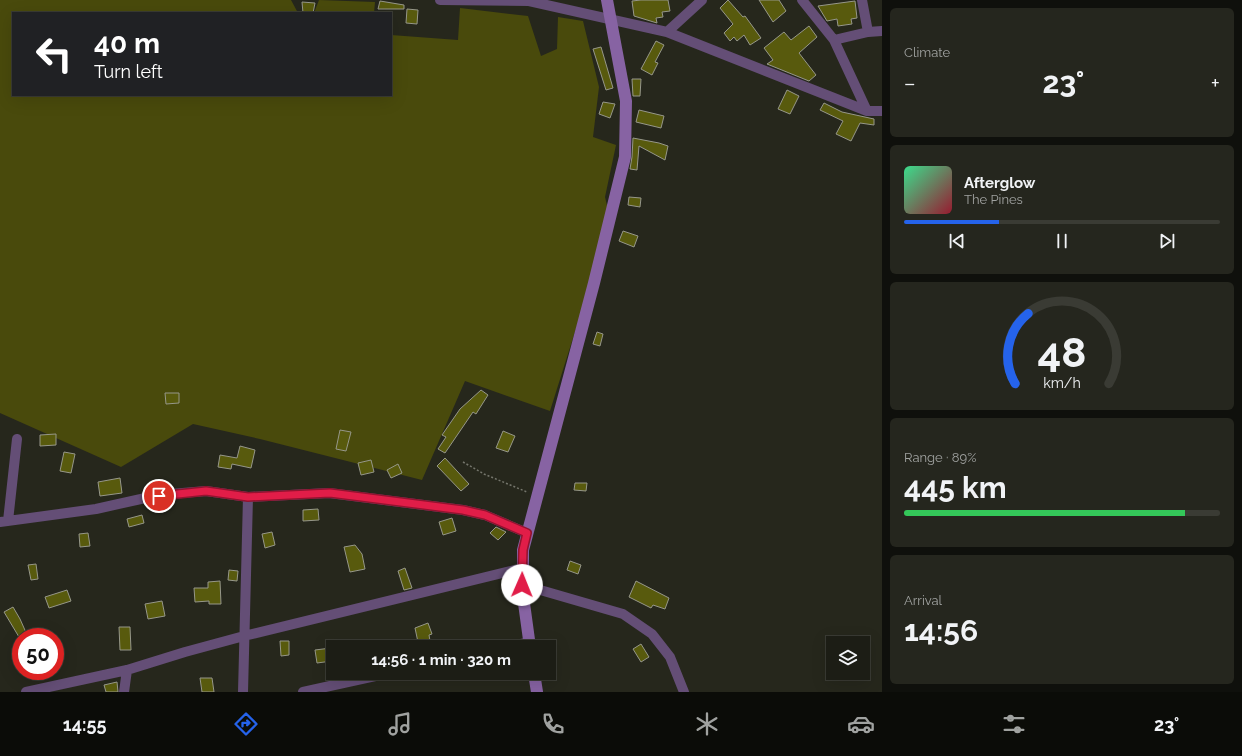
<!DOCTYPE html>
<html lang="en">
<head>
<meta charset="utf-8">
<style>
  body { margin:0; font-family:Raleway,sans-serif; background:#25261e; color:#f1f3f6; height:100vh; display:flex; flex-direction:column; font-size:15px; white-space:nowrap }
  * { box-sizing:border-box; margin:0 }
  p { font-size:13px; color:#a0a2a0 }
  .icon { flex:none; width:22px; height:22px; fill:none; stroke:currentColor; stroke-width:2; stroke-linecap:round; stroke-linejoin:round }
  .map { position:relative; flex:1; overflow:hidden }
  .details { display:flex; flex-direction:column; gap:8px; padding:8px; background:#0f100c; width:360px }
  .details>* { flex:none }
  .hud { position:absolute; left:12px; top:12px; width:380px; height:84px; border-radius:0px; box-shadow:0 4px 16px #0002,0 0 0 1px #3a3b34; background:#202124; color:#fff; overflow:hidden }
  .buttons { position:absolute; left:826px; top:636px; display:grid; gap:8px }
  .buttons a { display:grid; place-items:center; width:44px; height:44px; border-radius:0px; background:#1c1d15; box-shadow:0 4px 16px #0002,0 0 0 1px #3a3b34; font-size:20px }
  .speed { position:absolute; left:12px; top:628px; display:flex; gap:8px; font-size:20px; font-weight:700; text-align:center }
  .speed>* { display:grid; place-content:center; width:52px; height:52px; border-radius:50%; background:#1c1d15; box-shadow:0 4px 16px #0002,0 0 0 1px #3a3b34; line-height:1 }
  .speed .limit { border:6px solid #d22; background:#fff; color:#111 }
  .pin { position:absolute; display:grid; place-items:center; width:34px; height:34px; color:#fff; margin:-17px; border:2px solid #fff; border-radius:50%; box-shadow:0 1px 4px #0007 }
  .me { position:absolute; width:44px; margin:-22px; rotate:1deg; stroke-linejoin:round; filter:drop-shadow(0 0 3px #0008) }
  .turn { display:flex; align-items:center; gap:14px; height:84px; padding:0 16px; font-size:18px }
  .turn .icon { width:52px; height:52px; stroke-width:2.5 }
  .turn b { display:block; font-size:28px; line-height:34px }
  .big { font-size:30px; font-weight:700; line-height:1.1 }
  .details .card { flex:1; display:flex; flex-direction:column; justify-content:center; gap:6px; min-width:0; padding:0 14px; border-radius:6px; background:#25261e }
  .details .dial { align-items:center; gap:0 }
  .dial svg { height:104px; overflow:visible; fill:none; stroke:#3a3b34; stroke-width:7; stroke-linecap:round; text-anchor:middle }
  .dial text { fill:#f1f3f6; stroke:none }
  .song { display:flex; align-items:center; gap:12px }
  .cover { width:48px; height:48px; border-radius:6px; background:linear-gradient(135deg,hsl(150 70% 55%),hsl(350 70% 35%)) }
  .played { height:4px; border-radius:2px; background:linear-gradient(90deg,#2563eb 30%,#3a3b34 30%) }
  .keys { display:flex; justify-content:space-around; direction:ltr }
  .heat { display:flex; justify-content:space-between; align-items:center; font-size:22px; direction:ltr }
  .charge { height:6px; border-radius:3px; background:linear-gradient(90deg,#34c759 89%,#3a3b34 0) }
  .trip { position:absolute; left:326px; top:640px; width:230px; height:40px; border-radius:0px; background:#1c1d15; box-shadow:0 4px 16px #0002,0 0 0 1px #3a3b34; font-weight:700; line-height:40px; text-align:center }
  .menu { display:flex; height:64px; justify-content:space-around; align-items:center; background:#0b0c08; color:#a0a2a0 }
  .menu .icon { width:28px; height:28px }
  .menu .selected { color:#2563eb }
  .menu b { font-size:18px; color:#f1f3f6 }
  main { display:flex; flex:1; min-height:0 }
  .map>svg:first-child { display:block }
  .green { fill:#494a0c }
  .building { fill:#585a0d; stroke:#96978a }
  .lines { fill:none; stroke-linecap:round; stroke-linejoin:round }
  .path { stroke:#75766c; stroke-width:1.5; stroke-dasharray:2 2; stroke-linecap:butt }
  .minor { stroke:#644e76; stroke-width:10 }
  .secondary { stroke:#8763a3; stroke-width:12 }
  .route-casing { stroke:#92132f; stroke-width:10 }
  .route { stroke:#e11d48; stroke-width:7 }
</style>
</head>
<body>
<main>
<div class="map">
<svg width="882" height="692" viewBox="0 0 882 692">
  <rect width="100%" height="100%" fill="#26271c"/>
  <path class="green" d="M0,0H291L298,13H13V95H391V35L458,40L460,8L528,16L541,56L557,49L558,17L583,21L599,87L593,137L616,145L605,197L608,210L584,303L550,411L465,381L422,480L260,439L193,424L121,467L0,413Z
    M319,0L375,2L374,13H314Z"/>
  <path class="building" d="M641,0H668L670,11L662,12L663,17L656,18L657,23L634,16L632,1Z
    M728,0L743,17L745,16L761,38L750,45L744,35L737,41L734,37L730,41L724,33L733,24L720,8Z
    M759,0H779L786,11L773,22Z
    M380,1L404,5V9H378Z
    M855,1L857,18L851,19L852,24L838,26L837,19L827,21L818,6Z
    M302,2L315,3L313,13H303Z
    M407,9L418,10L417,24L406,23Z
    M809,26L817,37L799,53L816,75L809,81L767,64L773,60L764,48L784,32L791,40Z
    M656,41L664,45L655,62L658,63L652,75L641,69Z
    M601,47L613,88L606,90L593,49Z
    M632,79H641L640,96H633Z
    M787,90L799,96L790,114L778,109Z
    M603,102L615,104L610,118L599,114Z
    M824,103L842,112L874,119V125L860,123L851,141L836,134L843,121L820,110Z
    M639,110L664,116L661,128L636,122Z
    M633,138L659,143L668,146L665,160L639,146L637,170L630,169L632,157Z
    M629,197L641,198L640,207L628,205Z
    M623,231L638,236L634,247L619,241Z
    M597,332L603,334L600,346L593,344Z
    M481,390L488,395L476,414L473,412L445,453L438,449L446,437L442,435L460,409Z
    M165,393H179V403L166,404Z
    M340,430L351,432L346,451L336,449Z
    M503,431L515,436L508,452L496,448Z
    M56,434V445L40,446V435Z
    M240,446L255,450L251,468L232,464L231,469L218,467L220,455L237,458Z
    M64,452L75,454L71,473L60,471Z
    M445,458L469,484L461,491L437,466Z
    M371,460L374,472L361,475L358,463Z
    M398,464L402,473L391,478L387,470Z
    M120,478L122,493L100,496L98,482Z
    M575,483H587L586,491L574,490Z
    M318,509L319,520L303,521V510Z
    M142,515L144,523L129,527L127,519Z
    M452,518L456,531L443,535L439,522Z
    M496,527L506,532L498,540L490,533Z
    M272,532L275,545L265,548L262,534Z
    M88,533L90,546L80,547L79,534Z
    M355,545L362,554L365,569L350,572L344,547Z
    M570,561L581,565L578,574L567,570Z
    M36,564L38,579L31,580L28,565Z
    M405,568L412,588L404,590L398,571Z
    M229,570L238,571L237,581L228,580Z
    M220,581L221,604H209V601L195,602L194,588H208V582Z
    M636,581L669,598L665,609L653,605L651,608L629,597Z
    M67,590L71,601L49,608L45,597Z
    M162,601L165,616L148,619L145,604Z
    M13,607L20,619L28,637H19L4,612Z
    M428,623L432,634L429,635L431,647H419L415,628Z
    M119,627H130L131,650H120Z
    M280,641H289V655L281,656Z
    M641,644L649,657L641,662L633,649Z
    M331,648L332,661L317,663L315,650Z
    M200,678H212L214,692H202Z
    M117,682L118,692H106L104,685Z"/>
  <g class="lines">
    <path class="path" d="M463,462L484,474L527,492"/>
    <path class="minor" d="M440,0L529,1L667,32L867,111H882
      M802,0L834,40L867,111
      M862,0L868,32
      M667,32L702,0
      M834,40L868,32L882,31
      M8,521L17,439
      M0,522L96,509L159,495L206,491L248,497L329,493L463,510L485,515L527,533
      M523,585L623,614L652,634L670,657L684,692
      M508,647L529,642
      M26,692L127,670L185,652L244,636L523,568
      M124,692L127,670
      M243,692L248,497
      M303,692L389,673"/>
    <path class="secondary" d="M530,647L523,596V550L594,283L625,157L626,101L607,0
      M534,673L537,692"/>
  </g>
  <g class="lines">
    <g class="route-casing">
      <path id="route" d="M159,496L206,491L248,497L330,493L463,510L485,515L527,533L523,550L522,585"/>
    </g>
    <use href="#route" class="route"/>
  </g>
</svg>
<div class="buttons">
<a><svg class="icon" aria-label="layers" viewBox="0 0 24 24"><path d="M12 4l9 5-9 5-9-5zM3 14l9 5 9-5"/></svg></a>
</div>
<div class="speed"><div class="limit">50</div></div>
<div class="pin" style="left:159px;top:496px;background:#d93025"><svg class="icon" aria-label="arrive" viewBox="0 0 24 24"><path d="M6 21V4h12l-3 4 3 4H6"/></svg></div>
<svg class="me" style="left:522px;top:585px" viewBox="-20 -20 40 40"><circle r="19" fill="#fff"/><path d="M0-13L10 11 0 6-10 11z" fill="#e11d48"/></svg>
<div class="trip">14:56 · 1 min · 320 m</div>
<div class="hud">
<div class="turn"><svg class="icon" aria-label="left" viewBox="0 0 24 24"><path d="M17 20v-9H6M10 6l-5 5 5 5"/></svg><div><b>40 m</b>Turn left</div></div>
</div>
</div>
<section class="details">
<div class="card"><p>Climate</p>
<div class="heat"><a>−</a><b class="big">23°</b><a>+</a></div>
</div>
<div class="card">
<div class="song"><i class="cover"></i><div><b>Afterglow</b><p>The Pines</p></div></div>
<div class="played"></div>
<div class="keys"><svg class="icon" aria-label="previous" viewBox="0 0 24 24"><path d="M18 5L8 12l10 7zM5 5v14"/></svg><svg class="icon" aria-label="pause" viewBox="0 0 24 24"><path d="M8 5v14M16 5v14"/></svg><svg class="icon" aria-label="next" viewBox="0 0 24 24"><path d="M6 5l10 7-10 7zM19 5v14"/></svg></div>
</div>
<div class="card dial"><svg viewBox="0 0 100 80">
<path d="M14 69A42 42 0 1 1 86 69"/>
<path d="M14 69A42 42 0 0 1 24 15" stroke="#2563eb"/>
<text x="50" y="56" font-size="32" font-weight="700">48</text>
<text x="50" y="72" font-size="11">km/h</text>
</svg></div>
<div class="card"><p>Range · 89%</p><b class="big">445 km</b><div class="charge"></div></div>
<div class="card"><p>Arrival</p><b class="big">14:56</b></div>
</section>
</main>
<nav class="menu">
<b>14:55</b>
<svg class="icon selected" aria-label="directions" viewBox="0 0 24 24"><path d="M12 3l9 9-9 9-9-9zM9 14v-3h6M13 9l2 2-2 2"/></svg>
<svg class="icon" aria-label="music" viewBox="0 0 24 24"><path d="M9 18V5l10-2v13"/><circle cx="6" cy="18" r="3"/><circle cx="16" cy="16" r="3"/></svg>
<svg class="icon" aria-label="phone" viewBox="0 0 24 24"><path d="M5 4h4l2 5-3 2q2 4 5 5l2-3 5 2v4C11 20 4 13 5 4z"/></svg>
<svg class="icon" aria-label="climate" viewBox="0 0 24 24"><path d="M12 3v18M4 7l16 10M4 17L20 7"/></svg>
<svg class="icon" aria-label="car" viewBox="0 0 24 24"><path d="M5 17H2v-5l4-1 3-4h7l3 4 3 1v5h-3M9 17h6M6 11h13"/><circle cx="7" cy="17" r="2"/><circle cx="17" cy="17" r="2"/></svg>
<svg class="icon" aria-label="filters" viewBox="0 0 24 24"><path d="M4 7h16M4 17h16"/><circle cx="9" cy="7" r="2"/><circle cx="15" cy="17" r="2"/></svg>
<b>23°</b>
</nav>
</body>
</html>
